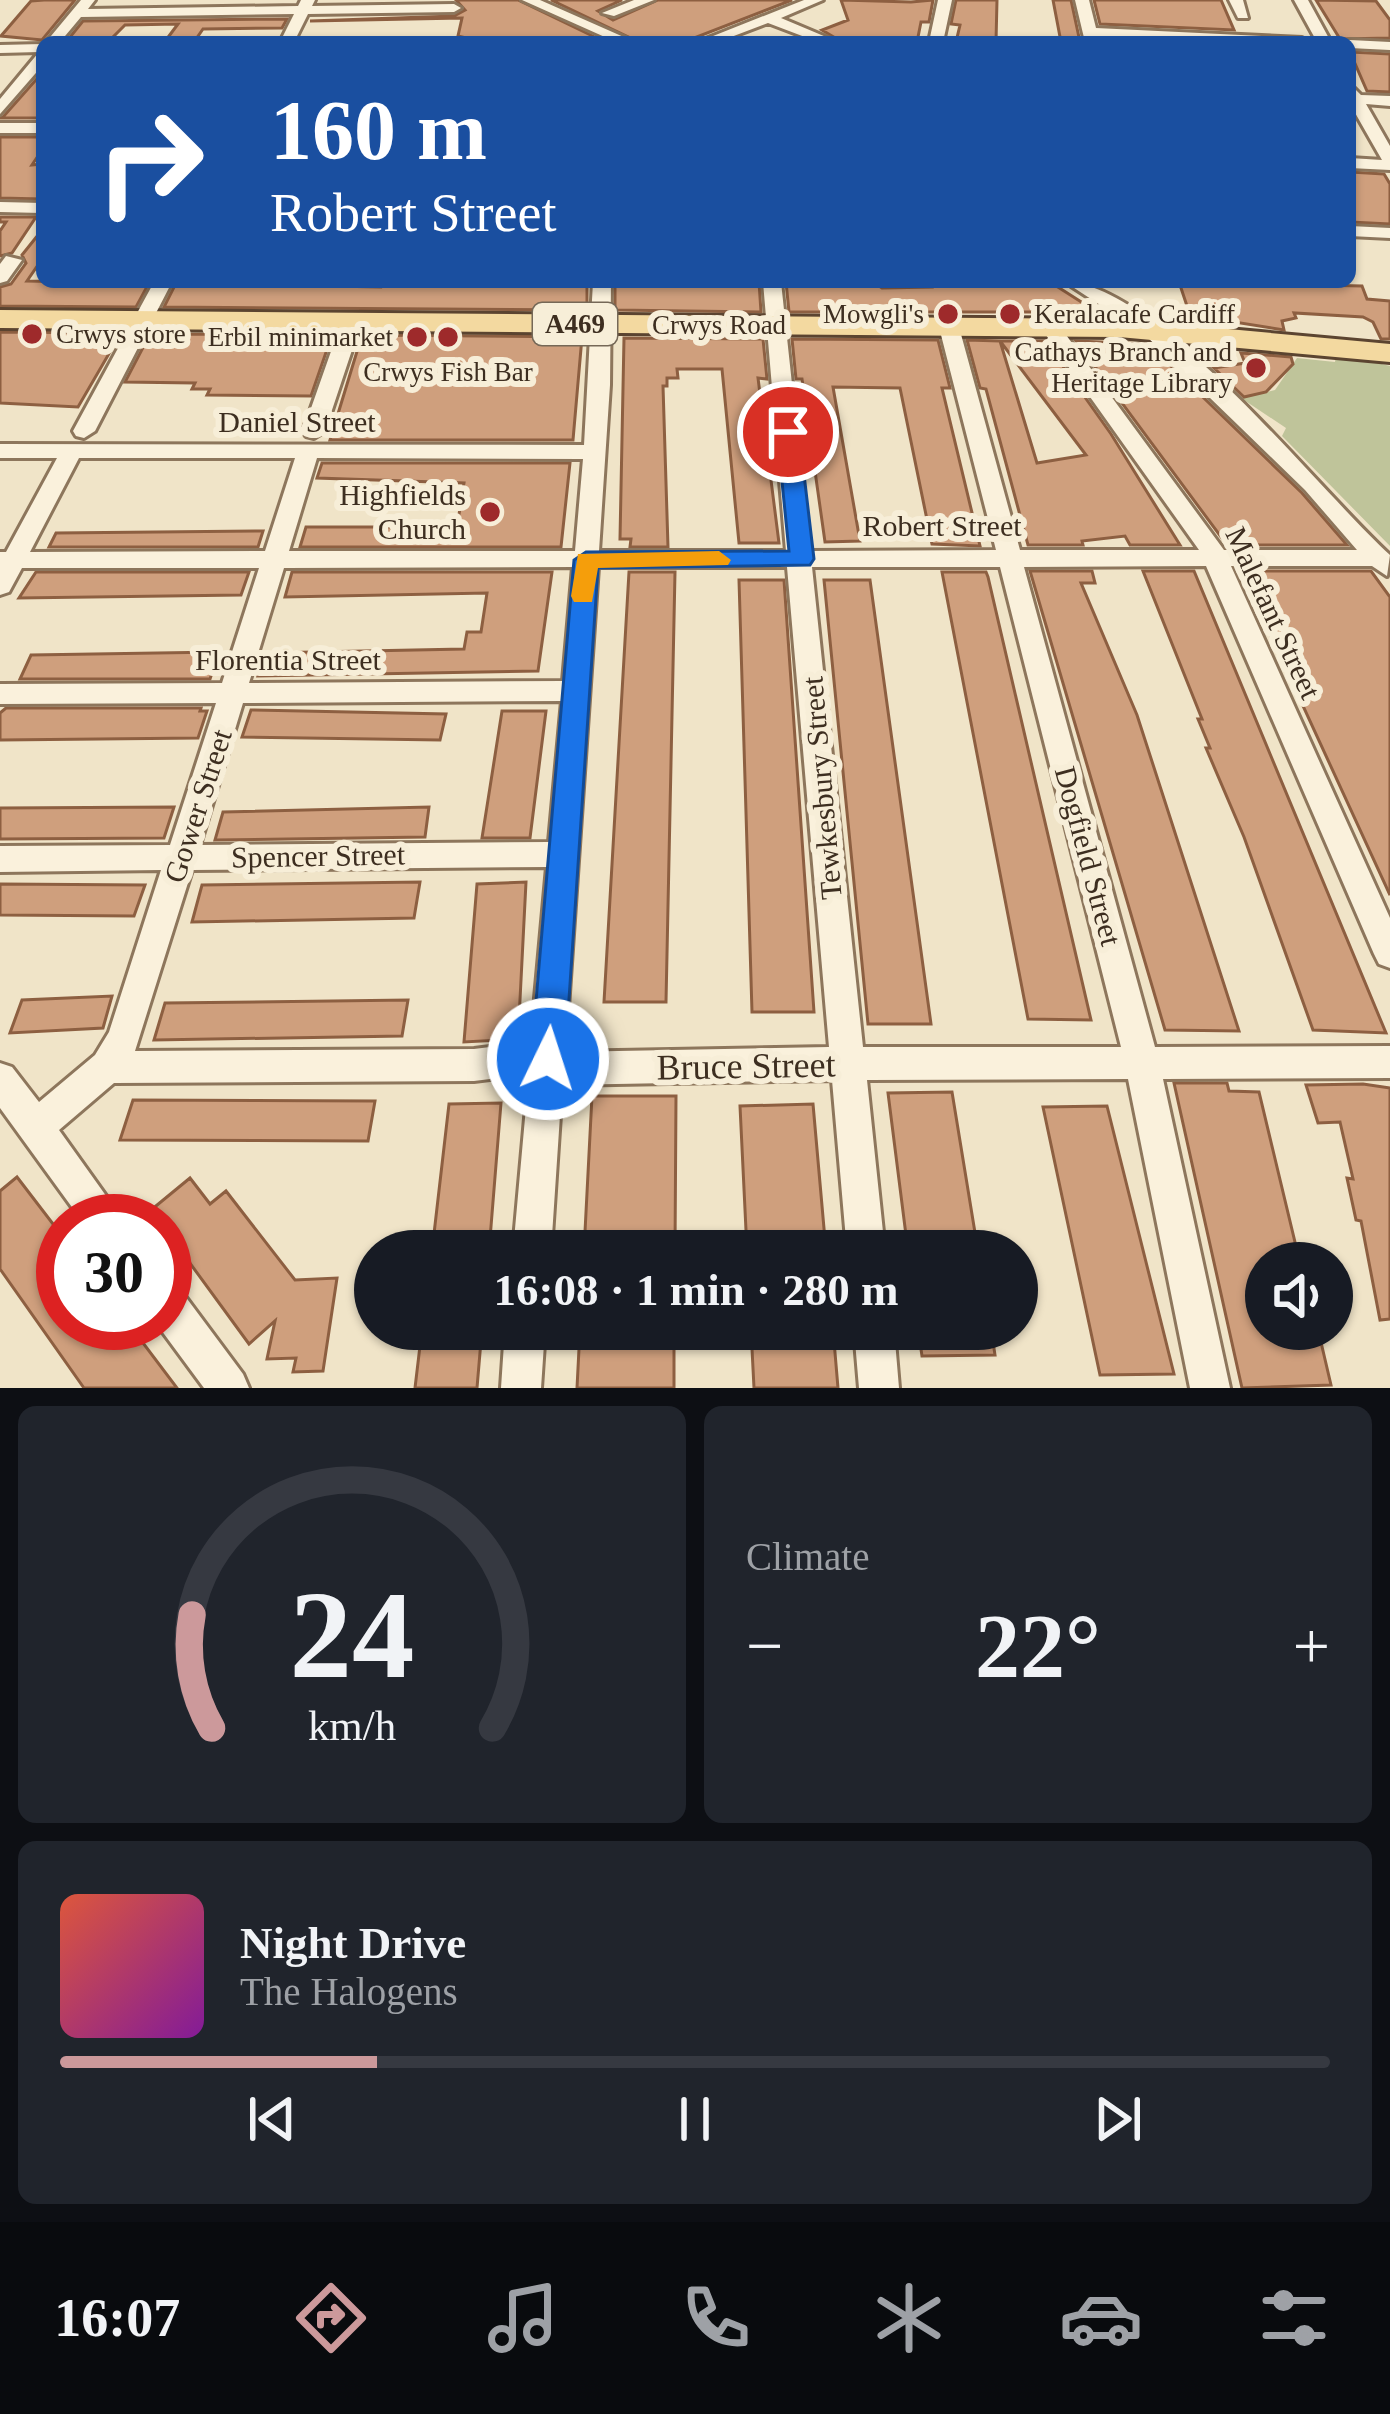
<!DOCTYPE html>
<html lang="en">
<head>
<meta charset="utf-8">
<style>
  body { margin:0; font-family:Georgia,serif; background:#20242c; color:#f1f3f6; height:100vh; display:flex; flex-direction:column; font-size:45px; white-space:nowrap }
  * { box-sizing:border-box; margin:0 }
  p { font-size:39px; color:#9ea1a6 }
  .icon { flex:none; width:66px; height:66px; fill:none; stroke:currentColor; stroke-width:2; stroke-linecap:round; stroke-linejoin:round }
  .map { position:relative; height:1388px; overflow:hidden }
  .panel { display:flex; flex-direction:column; gap:18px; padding:18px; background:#0d0f14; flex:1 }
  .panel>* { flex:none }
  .banner { position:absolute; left:36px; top:36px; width:1320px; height:252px; border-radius:18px; box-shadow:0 3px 9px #0004; background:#1a4fa0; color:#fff; overflow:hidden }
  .fabs { position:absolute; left:1245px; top:1242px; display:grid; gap:24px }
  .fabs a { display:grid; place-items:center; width:108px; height:108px; border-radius:50%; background:#171b24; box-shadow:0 3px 9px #0004; font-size:60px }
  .speed { position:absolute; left:36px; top:1194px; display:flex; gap:24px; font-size:60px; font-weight:700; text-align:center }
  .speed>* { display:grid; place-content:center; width:156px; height:156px; border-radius:50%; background:#171b24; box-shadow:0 3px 9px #0004; line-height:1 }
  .speed .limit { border:18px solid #d22; background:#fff; color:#111 }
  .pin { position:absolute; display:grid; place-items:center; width:102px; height:102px; color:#fff; margin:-51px; border:6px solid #fff; border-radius:50%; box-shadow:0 3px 12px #0007 }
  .me { position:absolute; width:132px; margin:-66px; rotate:4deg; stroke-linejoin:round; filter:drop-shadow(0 0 9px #0008) }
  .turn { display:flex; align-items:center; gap:42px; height:252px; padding:0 36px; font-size:54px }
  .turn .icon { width:156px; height:156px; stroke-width:2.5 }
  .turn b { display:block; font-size:84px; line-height:102px }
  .big { font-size:90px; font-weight:600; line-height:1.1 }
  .panel .tile { flex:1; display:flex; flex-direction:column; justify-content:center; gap:18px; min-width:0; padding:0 42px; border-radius:18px; background:#20242c }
  .panel .dial { align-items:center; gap:0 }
  .dial svg { height:312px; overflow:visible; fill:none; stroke:#363941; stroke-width:7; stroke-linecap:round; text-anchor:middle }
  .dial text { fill:#f1f3f6; stroke:none }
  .song { display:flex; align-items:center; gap:36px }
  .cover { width:144px; height:144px; border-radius:18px; background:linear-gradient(135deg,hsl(10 70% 55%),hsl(290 70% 35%)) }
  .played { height:12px; border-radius:6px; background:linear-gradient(90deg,#cc999b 25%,#363941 25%) }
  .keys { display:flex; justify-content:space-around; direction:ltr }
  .heat { display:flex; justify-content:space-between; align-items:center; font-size:66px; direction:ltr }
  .panel .tiles { flex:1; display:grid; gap:18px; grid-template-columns:1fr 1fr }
  .tile:last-child { grid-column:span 2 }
  .trip { position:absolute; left:354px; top:1230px; width:684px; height:120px; border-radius:60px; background:#171b24; box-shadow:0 3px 9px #0004; font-weight:600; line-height:120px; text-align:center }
  .tab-bar { display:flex; height:192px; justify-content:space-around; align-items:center; background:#090b0e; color:#9ea1a6 }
  .tab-bar .icon { width:84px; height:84px }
  .tab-bar .active { color:#cc999b }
  .tab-bar b { font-size:54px; color:#f1f3f6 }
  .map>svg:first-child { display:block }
  .cemetery { fill:#bfc49a }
  .building { fill:#cf9f7d; stroke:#8d5f41; stroke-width:3 }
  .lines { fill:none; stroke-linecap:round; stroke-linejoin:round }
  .minor-casing { stroke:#8d765c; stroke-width:6 }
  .primary-casing { stroke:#5b4430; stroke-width:6 }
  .minor { fill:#faf1dc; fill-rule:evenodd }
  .primary { fill:#f3d9a0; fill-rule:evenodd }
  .route { fill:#1a73e8; stroke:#114b97; stroke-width:3 }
  .slow { fill:#f59e0b }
  .poi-dot { fill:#9e2a2b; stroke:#f7eed8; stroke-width:4.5 }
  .labels { text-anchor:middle; stroke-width:12; stroke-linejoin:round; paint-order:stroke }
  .far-poi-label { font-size:27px; fill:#3d2e20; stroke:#f7eed8; text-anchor:end }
  .shield { fill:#f7eed8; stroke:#756857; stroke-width:3 }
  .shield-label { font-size:27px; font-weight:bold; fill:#3d2e20 }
  .far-street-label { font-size:27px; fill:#3d2e20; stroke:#f7eed8 }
  .street-label { font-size:30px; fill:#3d2e20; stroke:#f7eed8 }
  .poi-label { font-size:30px; fill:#3d2e20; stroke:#f7eed8; text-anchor:end }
  .near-street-label { font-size:36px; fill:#3d2e20; stroke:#f7eed8 }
</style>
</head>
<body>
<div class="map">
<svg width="1390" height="1388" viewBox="0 0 1390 1388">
  <rect width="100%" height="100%" fill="#f0e4c8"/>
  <path class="cemetery" d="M1336,353L1390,366V546L1282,436L1286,428L1241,398L1275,390L1297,358L1335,362Z"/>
  <path class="building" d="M44,0H75L42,40L1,36L31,1Z
    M456,0H518L605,42L466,38L458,36L462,18L310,21L454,16L465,10Z
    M551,0H622L598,11L613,20L658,0H792L684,42H639Z
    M841,0L911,2L933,0L929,22H921L917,42H842L822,30L848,20Z
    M956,0H997L996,42H956L960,25L951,24Z
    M1053,0H1071L1080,42H1061Z
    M1094,0H1221L1234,30L1100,24Z
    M1316,0L1376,1L1390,20V38L1340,39Z
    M287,19L282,28L203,29L196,39L166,40L178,24L125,25L109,41L66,42L83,21Z
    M1350,52L1390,54V92L1367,91Z
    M42,73V118H0L3,117Z
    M0,137H42V150L32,165L42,164V199L0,198Z
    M1350,172L1384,174L1390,184V224L1350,222Z
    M0,217H36L12,253L0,256V231L6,222H0Z
    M42,230V259L27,281L149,283L136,307L0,306V287L11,284L26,263L22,255Z
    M383,282L587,283V310L164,307L176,283L381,287Z
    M673,282H759L761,312L615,310V286H673Z
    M786,282H873L882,288L932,287L931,282H1050L1097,312H789Z
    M1179,282L1362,286L1367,299L1390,301V339H1381L1373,322L1363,317L1294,313L1296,318L1282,321L1284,330L1190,315Z
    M0,332L121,333L78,407L0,403Z
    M150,334L332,335L311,396L207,395L210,389H192L195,383L125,382Z
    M362,335L582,337L573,440H330Z
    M624,338L763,339L767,379L758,378L779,543H739L722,369H677L678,378H667V386H663L668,547H630L631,539H620Z
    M792,339L938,340L950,388H942L980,546L932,544L900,388L833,387L860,541L825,542L802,379H796Z
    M967,340L1000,341L1037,463L1086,455L1000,341H1045L1111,434L1180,545H1130L1125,536L1082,541L1083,545H1028L986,389L980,388Z
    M1076,341L1148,344L1302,493L1347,545H1227Z
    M1241,353L1291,357L1293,364L1266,392L1244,397L1214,368L1245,363Z
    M322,463H570L561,547H300L306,527H457L464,483L317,478Z
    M263,531L258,547H49L56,533Z
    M1030,571H1092L1095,583H1081L1137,715L1239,1031L1165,1030Z
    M1143,571H1194L1386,1033L1313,1030L1244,837L1206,748H1210L1198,719H1202Z
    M1241,571H1371L1390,597V895Z
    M36,572H249L241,595L19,598Z
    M292,572H552L538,671L258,676L265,653L464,649L467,632H481L487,593L285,597Z
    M629,572H675L666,1002H604Z
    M942,572H986L988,577L1091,1020L1028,1019Z
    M739,580H784L814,1012H752Z
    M824,580H870L931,1024H868Z
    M219,652L210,679H20L31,655Z
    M6,708H201L200,711H207L198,738L0,740V713Z
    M251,710L446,714L440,740L242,737Z
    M502,711H546L530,838H482Z
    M174,807L164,838L0,839V808Z
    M429,807L425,837L215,840L223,812Z
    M420,882L414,918L192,922L202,885Z
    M526,882L518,1039L464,1042L477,884Z
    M0,884L145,885L134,916L0,915Z
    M112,996L103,1028L10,1033L22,1000Z
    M408,1000L402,1036L154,1040L165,1003Z
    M1174,1083H1227L1229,1091L1259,1092L1300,1263H1266V1329L1320,1338L1331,1385L1242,1388Z
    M1363,1084L1390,1088V1319L1380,1320L1361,1221L1356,1220L1347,1178L1353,1179L1340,1122L1318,1123L1306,1085Z
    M952,1092L978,1251H908L888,1093Z
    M592,1096H676L675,1251H584Z
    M133,1100L375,1101L368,1141L120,1140Z
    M501,1103L489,1251H432L449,1104Z
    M813,1104L826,1251H747L740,1106Z
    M1107,1106L1174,1374L1100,1375L1043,1107Z
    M17,1177L63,1237V1323H128L177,1388H84L0,1269V1191Z
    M190,1178L210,1204L226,1191L295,1280L337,1278L323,1371L293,1372L296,1358L267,1359L275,1321L249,1344L165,1229V1221L151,1210Z
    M422,1329H482L477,1388H415Z
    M580,1329H674V1388H577Z
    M751,1329H833L838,1388H754Z
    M918,1329H991L995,1355L922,1356Z"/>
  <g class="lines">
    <g class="minor-casing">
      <path id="minor" d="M81,0H95L88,9L298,6L301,0H315L312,6L454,4L461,8L454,12L308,14L294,42H280L294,14L81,17L60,42H46Z
        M522,0H540L635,42H616Z
        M634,0H654L614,16L602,13Z
        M804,0H823L781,18L838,42H818L768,23L718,42H698Z
        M938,0H952L943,42H929Z
        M1075,0H1089L1096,28L1302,38L1309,42L1098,37L1099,42H1085Z
        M1229,0H1243L1248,18H1238Z
        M1294,0H1308L1331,42H1317Z
        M1350,40L1390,42V50L1350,48V42H1344Z
        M42,44V66L0,114V99L39,52L0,53V45Z
        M1350,84L1361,95L1390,96V106L1366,104L1390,146V170L1350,168V158L1382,160L1350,104Z
        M0,123H42V133H0Z
        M0,202L42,203V213L0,212Z
        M1350,226L1390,228V238L1350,236Z
        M6,256L22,260L7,281L0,283V264Z
        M154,282H172L95,431L84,438L76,436L73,431Z
        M593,282H611L610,385L599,551H786L763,282H781L810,551L996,550L939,327L949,321L959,327L1020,550H1199L1041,328L1051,322L1058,324L1224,550H1357L1305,490L1143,333L1065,282C1156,282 1320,492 1390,555L1387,576L1372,566H1231L1390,918V968L1379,964L1374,954L1206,566L1024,567L1155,1047L1390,1046V1078L1163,1079L1230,1388H1190L1128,1079L867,1080L885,1251H847L832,1080L562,1085L551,1251H513L529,1074L474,1081L114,1083L59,1130L124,1221H82L0,1108V1063L12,1067L39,1102L95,1055L109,1032L161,870L0,872V846L170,845L216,703L0,704V684L222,683L259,568H22L9,592L0,595V552H6L57,458H0V444L584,445ZM79,458H295L265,551L30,552ZM317,458L583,459L575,551H289ZM573,567L563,681L249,683L284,568ZM598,567H787L829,1047L565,1052ZM812,567H1000L1121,1047H863ZM562,701L549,842L200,845L243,703ZM547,867L531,1042L474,1049L135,1051L192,870Z
        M351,317L361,323L325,431L314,438L306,436L303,431L341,323Z
        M165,1282L179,1288L243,1374L249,1388H204L156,1323H165Z
        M505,1329H545L541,1388H501Z
        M854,1329H894L899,1388H859Z"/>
    </g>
    <g class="primary-casing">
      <path id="primary" d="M0,310L1119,319L1390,344V362L1119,337L0,328Z"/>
    </g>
    <use href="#minor" class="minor"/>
    <use href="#primary" class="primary"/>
  </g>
  <path class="route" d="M788,425L799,432L814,559L810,565L598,568L565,1059L560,1071L548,1075L536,1071L531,1059L574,560L586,552L789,551L777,432Z"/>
  <path class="slow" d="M719,551L731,560L728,565L598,568L592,602H574L571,596L578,554Z"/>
  <g class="poi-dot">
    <circle cx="948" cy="314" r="12"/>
    <circle cx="1010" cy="314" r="12"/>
    <circle cx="32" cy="334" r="12"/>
    <circle cx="417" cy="337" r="12"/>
    <circle cx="448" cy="337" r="12"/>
    <circle cx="1256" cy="368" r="12"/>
    <circle cx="490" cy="512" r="12"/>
  </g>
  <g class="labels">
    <g class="far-poi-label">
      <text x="924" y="323">Mowgli's</text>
      <text x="1034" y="323" text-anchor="start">Keralacafe Cardiff</text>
      <text x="56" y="343" text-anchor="start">Crwys store</text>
      <text x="393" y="346">Erbil minimarket</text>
      <text x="1232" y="361">Cathays Branch and<tspan x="1232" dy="31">Heritage Library</tspan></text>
      <text x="448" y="381" text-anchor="middle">Crwys Fish Bar</text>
    </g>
    <rect class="shield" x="533" y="303" width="84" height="42" rx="9"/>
    <g class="shield-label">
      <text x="575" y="333">A469</text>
    </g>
    <g class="far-street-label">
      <text x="719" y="334">Crwys Road</text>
    </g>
    <g class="street-label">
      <text x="297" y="432">Daniel Street</text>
      <text x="942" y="536">Robert Street</text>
      <text transform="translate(1273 613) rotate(65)" y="10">Malefant Street</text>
      <text x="288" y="670">Florentia Street</text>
      <text transform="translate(822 788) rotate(-95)" y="10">Tewkesbury Street</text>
      <text transform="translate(198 806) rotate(-72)" y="10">Gower Street</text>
      <text transform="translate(318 856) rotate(-1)" y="10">Spencer Street</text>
      <text transform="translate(1088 856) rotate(75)" y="10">Dogfield Street</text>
    </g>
    <g class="poi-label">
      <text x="466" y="505">Highfields<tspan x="466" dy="34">Church</tspan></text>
    </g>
    <g class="near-street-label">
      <text transform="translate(746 1065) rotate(-1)" y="13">Bruce Street</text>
    </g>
  </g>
</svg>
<div class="fabs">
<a><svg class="icon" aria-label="sound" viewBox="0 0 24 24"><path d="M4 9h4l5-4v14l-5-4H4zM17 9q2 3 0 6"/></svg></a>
</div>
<div class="speed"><div class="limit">30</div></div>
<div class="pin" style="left:788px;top:432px;background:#d93025"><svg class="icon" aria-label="arrive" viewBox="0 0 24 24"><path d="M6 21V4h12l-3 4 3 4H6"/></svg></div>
<svg class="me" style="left:548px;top:1059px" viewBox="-20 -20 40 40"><circle r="17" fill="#1a73e8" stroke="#fff" stroke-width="3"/><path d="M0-11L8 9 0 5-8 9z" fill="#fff"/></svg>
<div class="trip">16:08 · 1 min · 280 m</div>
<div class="banner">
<div class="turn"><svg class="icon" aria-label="right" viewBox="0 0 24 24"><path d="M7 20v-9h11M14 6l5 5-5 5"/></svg><div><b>160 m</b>Robert Street</div></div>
</div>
</div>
<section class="panel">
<div class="tiles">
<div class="tile dial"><svg viewBox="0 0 100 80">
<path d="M14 69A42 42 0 1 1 86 69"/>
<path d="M14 69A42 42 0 0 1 9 40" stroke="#cc999b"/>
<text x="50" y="56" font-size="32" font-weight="700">24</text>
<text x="50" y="72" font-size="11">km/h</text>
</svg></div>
<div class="tile"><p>Climate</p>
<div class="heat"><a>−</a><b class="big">22°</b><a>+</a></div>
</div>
<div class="tile">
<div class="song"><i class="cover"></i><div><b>Night Drive</b><p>The Halogens</p></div></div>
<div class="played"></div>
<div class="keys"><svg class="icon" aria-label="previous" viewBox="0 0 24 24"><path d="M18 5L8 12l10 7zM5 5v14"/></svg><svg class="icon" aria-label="pause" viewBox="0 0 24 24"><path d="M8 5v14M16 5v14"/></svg><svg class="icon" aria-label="next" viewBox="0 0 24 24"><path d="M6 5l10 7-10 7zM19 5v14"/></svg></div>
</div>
</div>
</section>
<nav class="tab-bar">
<b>16:07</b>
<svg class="icon active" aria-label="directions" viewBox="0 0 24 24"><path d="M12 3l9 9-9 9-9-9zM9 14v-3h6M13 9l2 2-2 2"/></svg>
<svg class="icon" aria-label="music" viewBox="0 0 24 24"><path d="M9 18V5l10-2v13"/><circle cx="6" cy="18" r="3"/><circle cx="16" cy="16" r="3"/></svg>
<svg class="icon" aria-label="phone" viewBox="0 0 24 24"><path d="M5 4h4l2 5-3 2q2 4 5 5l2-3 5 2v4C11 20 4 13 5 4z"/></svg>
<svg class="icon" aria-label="climate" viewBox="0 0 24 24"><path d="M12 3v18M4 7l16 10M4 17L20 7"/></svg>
<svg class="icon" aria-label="car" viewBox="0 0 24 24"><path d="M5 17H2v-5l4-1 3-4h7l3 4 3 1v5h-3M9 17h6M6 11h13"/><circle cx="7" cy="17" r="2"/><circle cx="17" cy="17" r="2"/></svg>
<svg class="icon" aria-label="filters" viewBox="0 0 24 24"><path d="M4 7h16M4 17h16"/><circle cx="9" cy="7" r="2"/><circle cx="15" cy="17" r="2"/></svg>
</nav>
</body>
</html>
